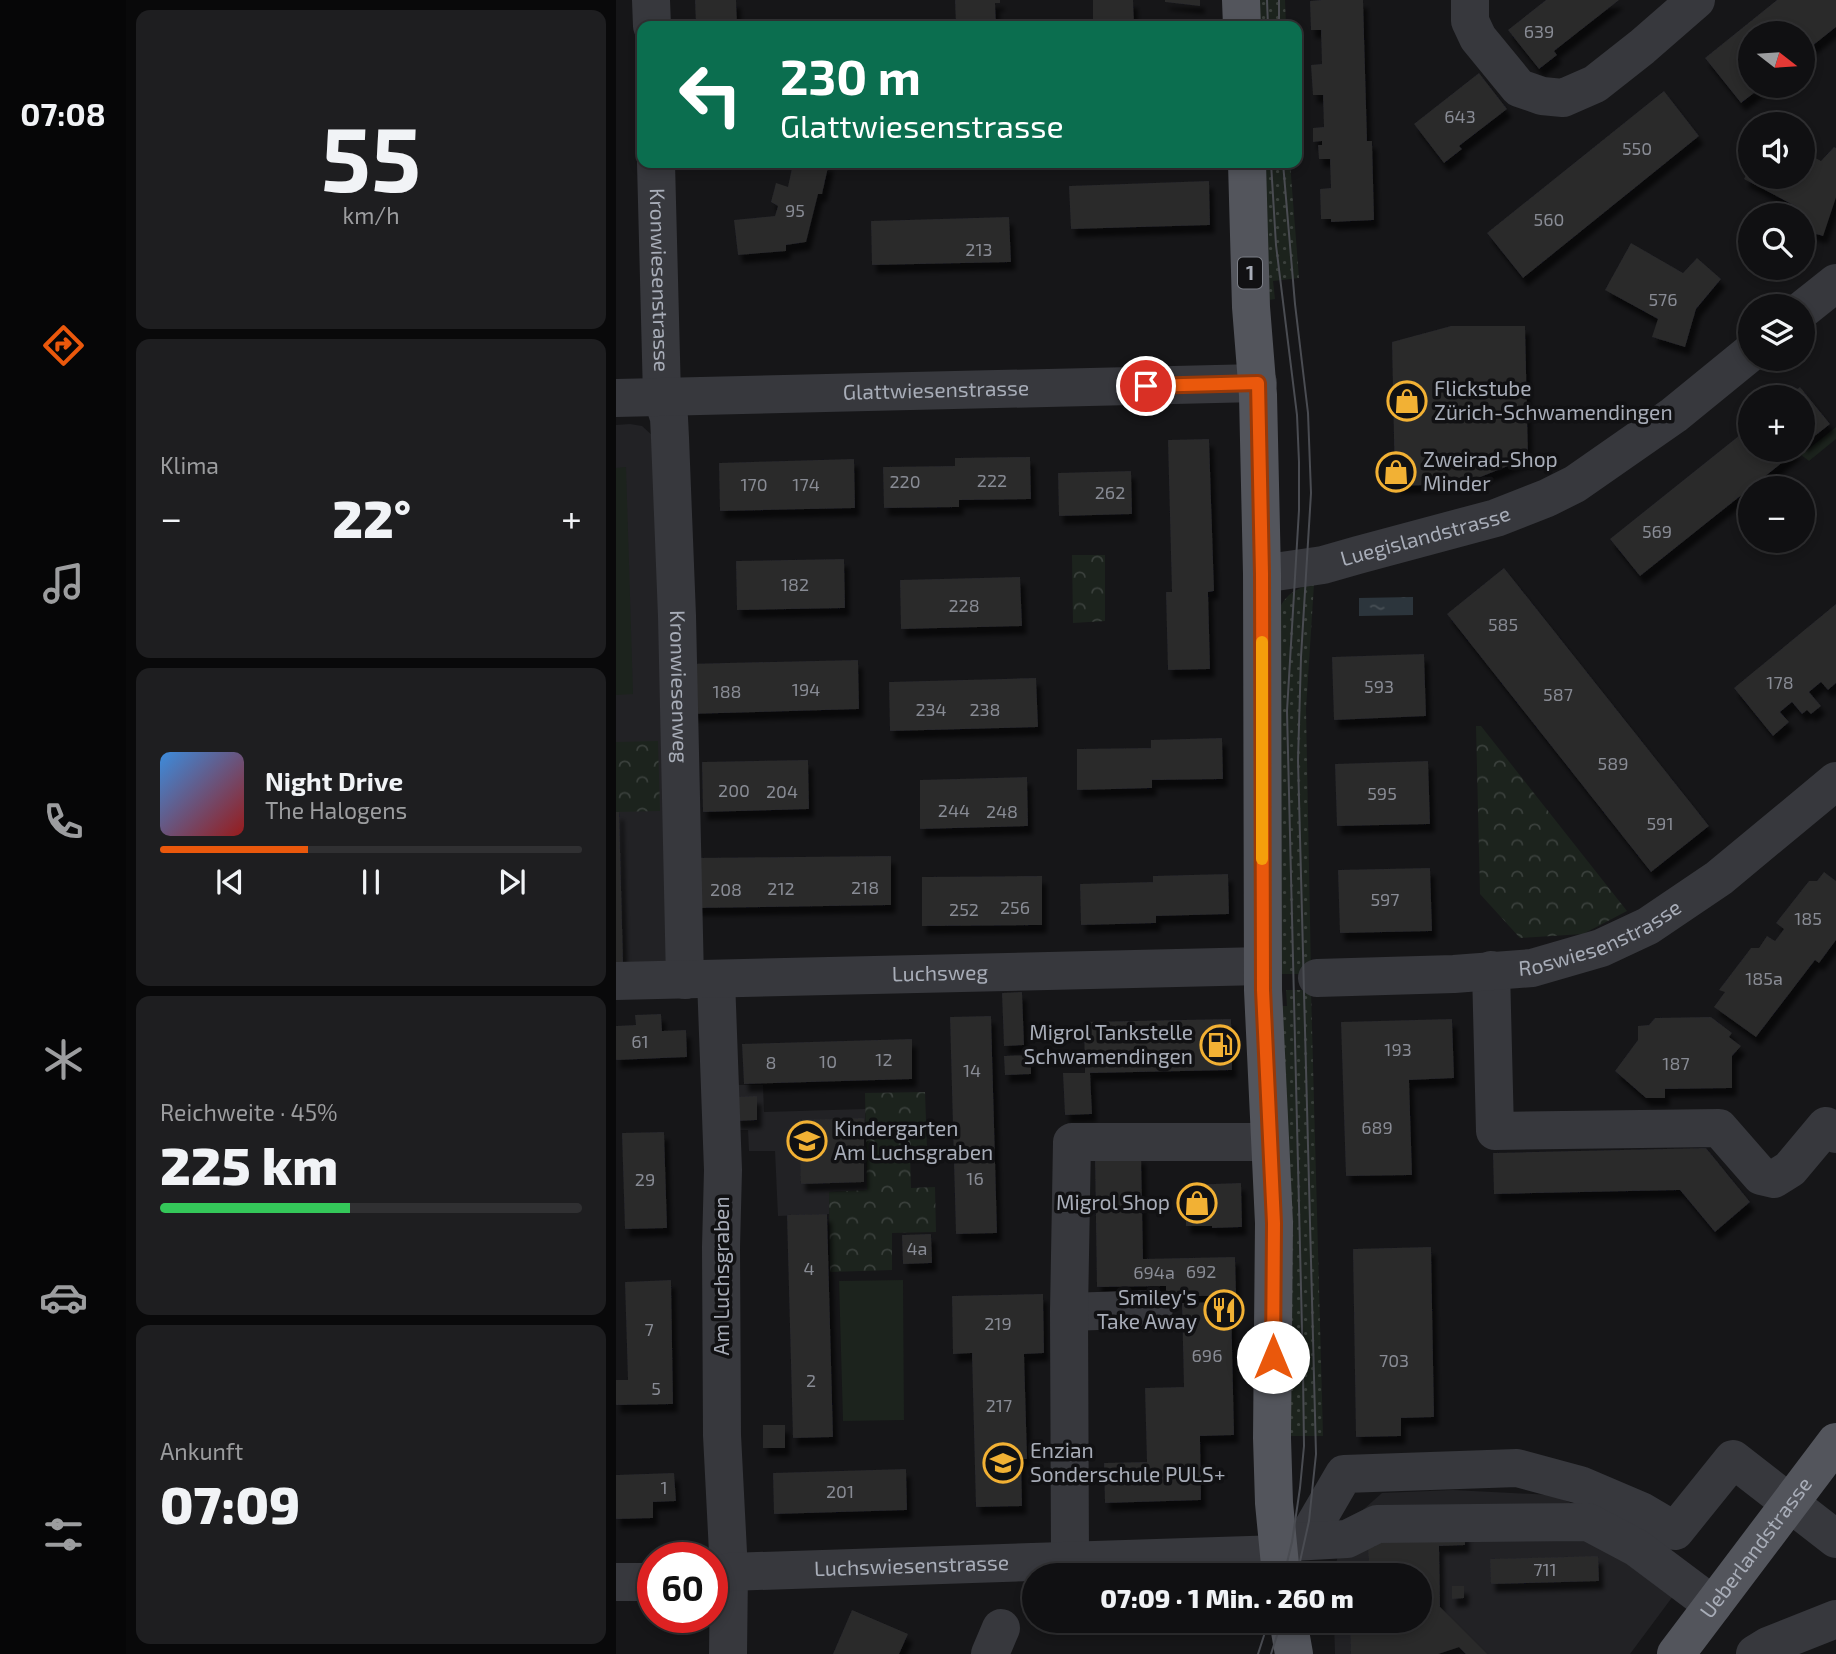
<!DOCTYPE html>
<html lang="de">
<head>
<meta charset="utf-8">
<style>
  body { margin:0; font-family:"Exo 2",sans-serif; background:#1e1e20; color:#f1f3f6; height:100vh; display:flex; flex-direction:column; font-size:26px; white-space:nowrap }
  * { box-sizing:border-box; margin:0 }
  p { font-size:23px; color:#9c9d9f }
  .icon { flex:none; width:38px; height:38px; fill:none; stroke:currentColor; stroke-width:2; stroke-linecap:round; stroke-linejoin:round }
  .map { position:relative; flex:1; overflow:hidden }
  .details { display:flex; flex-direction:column; gap:10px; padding:10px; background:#09090a; width:490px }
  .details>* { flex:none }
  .banner { position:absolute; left:21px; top:21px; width:665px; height:147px; border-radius:14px; box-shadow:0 4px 10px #0003,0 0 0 2px #303032; background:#0b6e4f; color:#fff; overflow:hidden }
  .needle { width:46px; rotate:107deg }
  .buttons { position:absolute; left:1122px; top:21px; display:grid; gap:14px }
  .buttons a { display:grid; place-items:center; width:77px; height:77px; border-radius:50%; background:#101012; box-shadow:0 4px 10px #0003,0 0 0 2px #303032; font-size:35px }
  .speed { position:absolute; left:21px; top:1542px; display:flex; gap:14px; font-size:35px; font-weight:700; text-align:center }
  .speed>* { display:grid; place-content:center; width:91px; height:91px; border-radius:50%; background:#101012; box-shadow:0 4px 10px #0003,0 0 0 2px #303032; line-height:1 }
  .speed .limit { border:10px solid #d22; background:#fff; color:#111 }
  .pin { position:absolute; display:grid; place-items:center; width:60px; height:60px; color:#fff; margin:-30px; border:4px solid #fff; border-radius:50%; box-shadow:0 2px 7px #0007 }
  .me { position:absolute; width:77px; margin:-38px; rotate:0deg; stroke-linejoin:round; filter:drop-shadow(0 0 5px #0008) }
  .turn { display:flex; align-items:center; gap:24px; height:147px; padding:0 28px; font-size:32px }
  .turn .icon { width:91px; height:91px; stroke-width:2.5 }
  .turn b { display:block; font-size:49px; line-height:60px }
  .big { font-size:52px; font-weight:800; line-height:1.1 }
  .details .card { flex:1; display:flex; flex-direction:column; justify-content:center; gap:10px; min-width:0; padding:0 24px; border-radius:14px; background:#1e1e20 }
  .details .dial { align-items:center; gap:0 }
  .dial b { font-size:91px; line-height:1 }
  .song { display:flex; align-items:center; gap:21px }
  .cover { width:84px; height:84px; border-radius:10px; background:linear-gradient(135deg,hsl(210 70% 55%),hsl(0 70% 35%)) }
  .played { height:7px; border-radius:4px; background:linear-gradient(90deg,#ea580c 35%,#303032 35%) }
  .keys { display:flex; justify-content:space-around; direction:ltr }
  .heat { display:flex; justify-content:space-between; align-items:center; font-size:38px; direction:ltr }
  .charge { height:10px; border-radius:5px; background:linear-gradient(90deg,#34c759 45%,#303032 0) }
  .trip { position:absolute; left:406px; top:1563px; width:410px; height:70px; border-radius:35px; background:#101012; box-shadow:0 4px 10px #0003,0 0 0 2px #303032; font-weight:800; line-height:70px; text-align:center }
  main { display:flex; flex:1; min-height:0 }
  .tabs { display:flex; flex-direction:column; width:126px; justify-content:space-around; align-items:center; background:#060607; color:#9c9d9f }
  .tabs .icon { width:49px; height:49px }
  .tabs .selected { color:#ea580c }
  .tabs b { font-size:32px; color:#f1f3f6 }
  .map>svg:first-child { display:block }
  .built { fill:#222225 }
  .grass { fill:url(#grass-dots) }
  .park { fill:url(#park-crowns) }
  .garden { fill:#1c231d }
  .water { fill:url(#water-ripples) }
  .building { fill:#29292c; filter:url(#shadow) }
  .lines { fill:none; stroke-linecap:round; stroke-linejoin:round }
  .minor { stroke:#37383d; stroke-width:38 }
  .major { stroke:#53555c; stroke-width:38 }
  .tram { stroke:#4a4c52; stroke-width:2 }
  .route-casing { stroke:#983908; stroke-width:18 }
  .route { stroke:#ea580c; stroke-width:12 }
  .slow { stroke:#f59e0b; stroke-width:12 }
  .labels { text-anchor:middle; stroke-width:7; stroke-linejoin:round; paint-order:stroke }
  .number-label { font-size:18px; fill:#888b94 }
  .shield { fill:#111113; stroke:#7b7e86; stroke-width:2 }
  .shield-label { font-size:19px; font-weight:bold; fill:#a8adb8 }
  .street-label { font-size:21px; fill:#a8adb8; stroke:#111113 }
  .poi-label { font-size:21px; fill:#a8adb8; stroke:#111113; text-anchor:start }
</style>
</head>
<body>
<main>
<nav class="tabs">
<b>07:08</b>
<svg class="icon selected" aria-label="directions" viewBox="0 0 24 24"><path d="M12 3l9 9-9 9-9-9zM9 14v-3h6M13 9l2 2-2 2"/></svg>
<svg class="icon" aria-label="music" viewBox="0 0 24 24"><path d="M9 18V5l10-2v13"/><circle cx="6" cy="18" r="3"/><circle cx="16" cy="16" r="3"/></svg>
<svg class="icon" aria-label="phone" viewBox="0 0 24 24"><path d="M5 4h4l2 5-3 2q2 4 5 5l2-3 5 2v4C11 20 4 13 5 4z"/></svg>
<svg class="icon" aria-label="climate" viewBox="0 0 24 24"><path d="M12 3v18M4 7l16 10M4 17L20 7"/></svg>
<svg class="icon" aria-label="car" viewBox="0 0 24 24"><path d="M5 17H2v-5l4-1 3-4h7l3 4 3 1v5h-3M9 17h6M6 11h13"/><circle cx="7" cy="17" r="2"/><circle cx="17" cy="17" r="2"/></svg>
<svg class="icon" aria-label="filters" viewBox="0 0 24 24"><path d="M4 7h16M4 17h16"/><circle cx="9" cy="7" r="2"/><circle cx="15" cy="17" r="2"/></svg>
</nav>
<section class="details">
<div class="card dial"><b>55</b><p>km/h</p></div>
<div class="card"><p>Klima</p>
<div class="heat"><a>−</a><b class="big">22°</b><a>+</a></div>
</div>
<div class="card">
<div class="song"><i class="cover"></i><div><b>Night Drive</b><p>The Halogens</p></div></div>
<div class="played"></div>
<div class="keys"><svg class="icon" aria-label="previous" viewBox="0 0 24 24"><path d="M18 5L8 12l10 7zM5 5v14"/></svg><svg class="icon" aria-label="pause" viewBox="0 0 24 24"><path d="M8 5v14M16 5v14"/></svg><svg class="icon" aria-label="next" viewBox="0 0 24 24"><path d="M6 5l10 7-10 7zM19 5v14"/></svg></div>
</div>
<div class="card"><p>Reichweite · 45%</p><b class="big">225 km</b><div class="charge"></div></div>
<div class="card"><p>Ankunft</p><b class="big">07:09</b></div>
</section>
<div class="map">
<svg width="1220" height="1654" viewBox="0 0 1220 1654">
  <defs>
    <pattern id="grass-dots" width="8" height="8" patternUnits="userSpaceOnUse" patternTransform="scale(1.75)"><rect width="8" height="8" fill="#1c231d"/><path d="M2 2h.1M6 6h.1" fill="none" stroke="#3a403c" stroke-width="1.8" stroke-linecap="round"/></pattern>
    <pattern id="park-crowns" width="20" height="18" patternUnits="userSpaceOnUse" patternTransform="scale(1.75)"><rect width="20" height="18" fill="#1c231d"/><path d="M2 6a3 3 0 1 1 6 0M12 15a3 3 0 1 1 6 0" fill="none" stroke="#3a403c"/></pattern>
    <pattern id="water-ripples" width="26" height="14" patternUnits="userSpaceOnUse" patternTransform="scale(1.75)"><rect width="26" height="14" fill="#2c353c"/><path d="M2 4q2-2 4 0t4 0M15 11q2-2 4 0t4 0" fill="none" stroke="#485056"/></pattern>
    <filter id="shadow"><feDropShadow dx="4.5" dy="8" stdDeviation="2" flood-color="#0009"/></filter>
  </defs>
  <rect width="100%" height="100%" fill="#161618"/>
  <path class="built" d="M14,424L26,426L38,437L55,978L0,980V425Z
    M107,1085H147L148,1112L249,1109L251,1190L213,1192V1214L162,1216L159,1151H133L132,1130H109Z
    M837,1490L936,1495L994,1519L1072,1576L1014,1654H719L718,1621L803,1620V1575H717L730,1525L766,1493Z"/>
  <path class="grass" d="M643,0H669L670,26H644Z
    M647,163H674L683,278L657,281L659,299L651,300Z
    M698,584L690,709L695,974H663V609C671,593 681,588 698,584Z
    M670,990H695L707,1436H672C679,1292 675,1149 664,1006H671Z"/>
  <path class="park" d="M456,555H489V621L457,623Z
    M860,726H865L1011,911L967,934L904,938L864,894Z
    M42,741L44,811L0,812V742Z
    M309,1092L311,1150L294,1151L295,1188L319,1187L320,1232L276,1233V1270L214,1272L213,1192L251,1190L249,1093Z"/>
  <path class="garden" d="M1220,427V439L1193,461L1185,455Z
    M10,467L17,694L0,695V468Z
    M287,1280L288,1420L227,1421L223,1281Z"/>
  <path class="water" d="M797,597V615L743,616V598Z"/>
  <path class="building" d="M79,0H120L121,26H80Z
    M339,0H384V3H379L380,26H340Z
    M477,0H517L518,26H477Z
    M549,0H584V6L549,2Z
    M705,0H747L751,141H756L758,220L715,222V219H705L704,189L715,188L714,159H703L702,145H706V141L697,142V128L708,127L707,95H697L695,65L706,64L705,30H695L694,1Z
    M930,0H1003L938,51L941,55L923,69L892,30Z
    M1161,0H1220V27L1186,54V33H1134V86H1147L1125,103L1089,58Z
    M863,73L891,109L843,146L846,149L828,163L798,124Z
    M1048,91L1083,136L907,278L871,233Z
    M1218,147L1220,148V197L1207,236L1186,230V215H1179L1181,207L1128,179L1134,167V177H1186V151L1205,161Z
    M177,163H213L206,194H202L190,242L170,245V251L122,255L118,220L159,216L162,206L155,202L160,183L172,187Z
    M593,181L594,225L455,229L453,186Z
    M393,217L395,262L256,265L255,221Z
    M1015,243L1067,273L1081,258L1105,279L1080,309L1069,347L1036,337L1042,319L989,290Z
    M835,326H909L912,458L847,484L779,486L776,342Z
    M1184,387L1214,424L1186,446V397H1171Z
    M1134,427V450H1182L1024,576L994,539Z
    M593,439L598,591L592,592L594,669L552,670L550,592H556L552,440Z
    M414,457L415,499L343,500V507L268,508L267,467L339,466V458Z
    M238,459L239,508L104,511L103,463Z
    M515,471L516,514L443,516L442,473Z
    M228,559L229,608L121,610L120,561Z
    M888,568L1093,826L1035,872L831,614Z
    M404,577L406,626L285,629L284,580Z
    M1220,604V683L1212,690L1205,682L1193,692L1205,706L1195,714L1191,710L1186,714L1176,702L1164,712L1173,722L1157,736L1118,688Z
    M808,654L810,716L718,720L716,657Z
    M242,660L243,709L71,714L70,664Z
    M420,678L422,727L274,731L273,682Z
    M606,738L607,779L536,780V788L461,790V749L535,748V740Z
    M192,760L193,809L87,812L86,762Z
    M812,761L814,824L721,826L719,764Z
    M411,777L412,826L304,829V780Z
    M0,812H3L7,963H0Z
    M275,856V905L77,908L76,858Z
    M814,868L816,931L724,933L722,870Z
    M1208,872L1220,881V940L1203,963L1199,960L1140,1037L1098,1007L1109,992L1103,990L1135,948H1143L1151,936L1159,941L1168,929L1160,923L1193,881H1201Z
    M612,874L613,914L540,916V923L465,925L464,884L537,882V876Z
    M426,876V925L306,926V877Z
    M406,992L408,1045L388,1046L386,993Z
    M45,1014L46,1031L70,1030L71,1057L0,1060V1026L20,1025L19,1015Z
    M375,1016L381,1233L340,1234L334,1017Z
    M1095,1017L1116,1033L1113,1037L1125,1046L1116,1056V1088L1049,1089V1098H1030L999,1071L1022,1040V1026L1033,1025L1039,1018Z
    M615,1019L616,1070L474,1073L476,1114L449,1115L447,1073H469L468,1022Z
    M836,1019L838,1078L793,1080L796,1175L730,1176L725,1022Z
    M296,1039V1079L128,1084L126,1044Z
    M415,1055V1074L389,1075L388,1056Z
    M141,1096V1120L119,1121L118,1097Z
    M248,1118V1182L185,1184L183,1120Z
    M48,1132L51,1228L9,1229L6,1133Z
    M1090,1148L1134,1202L1099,1232L1064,1190L878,1194L877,1153Z
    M525,1156L527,1259L619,1257L620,1295L550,1297V1286L481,1287L479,1157Z
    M625,1183L626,1227L596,1228V1226H570V1185Z
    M211,1214L217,1437L177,1438L171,1215Z
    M315,1234L316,1263L287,1264L286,1235Z
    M815,1247L818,1417L785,1418V1436L740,1437L737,1249Z
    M55,1280L57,1404L0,1405V1380H12L9,1282Z
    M427,1294L428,1353L408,1354L411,1459H405L406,1506L360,1507L356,1353L337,1354L336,1296Z
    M615,1302L618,1435L584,1436L585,1500L489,1503L488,1463L531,1462L529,1388L568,1387L566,1303Z
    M147,1425H169V1448H147Z
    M290,1469L291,1510L158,1514L157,1473Z
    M58,1473L60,1501L37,1502V1518L0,1519V1475Z
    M849,1529V1545L823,1546L824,1607L871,1654H850L843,1647L822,1654H735L734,1620H803V1575H733V1564L753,1563L752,1547H759V1530Z
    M982,1556L983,1581L875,1584L874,1559Z
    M836,1586H848V1598L836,1599Z
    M236,1610L292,1634L283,1654H217Z"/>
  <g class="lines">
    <g class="minor">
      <path d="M35,0L36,26"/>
      <path d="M854,0V21L862,38L903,88L926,96L947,98L979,84L1026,47L1080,0"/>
      <path id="s1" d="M40,163L46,396L53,418L54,438L61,616L69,980"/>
      <path d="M1186,310L1220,283"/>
      <path id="s2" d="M0,398L642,383"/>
      <path id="s3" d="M646,574L707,565L742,555L880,518L931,498L959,484L1058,415L1134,353"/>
      <path d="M875,970L879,1131L1103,1128L1145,1176L1158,1179L1174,1169L1210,1126L1220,1134"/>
      <path id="s4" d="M701,978L838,974L916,968L985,948L1032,926L1103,878L1220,781"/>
      <path d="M100,979L107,1170L105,1247L106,1435L113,1572L112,1654"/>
      <path id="s5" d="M0,981L647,966"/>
      <path d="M453,1312L538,1309"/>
      <path d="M689,1541L728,1474L901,1468L964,1485L1025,1511L1059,1531L1117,1459L1220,1539"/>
      <path d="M454,1560L453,1312L456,1142H654"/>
      <path id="s6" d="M96,1576L113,1572L663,1554L676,1542L731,1539L761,1524L972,1522L1021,1548L1097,1605"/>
      <path d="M0,1582H37"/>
      <path d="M374,1654L385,1628"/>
      <path d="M1139,1654L1152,1646L1220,1619"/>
    </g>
    <g class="major">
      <path d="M625,0L626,26"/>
      <path d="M631,163L635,307L642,395L646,574L647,990L658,1223L656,1438L658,1503L665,1575"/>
      <path d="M672,1620L678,1654"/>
      <path id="s7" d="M1060,1654L1220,1442"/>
    </g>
    <path class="tram" d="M651,0L652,26
      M663,0V26
      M655,163L660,245L681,415L683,462V510L671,711L687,1371L688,1446L684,1488L676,1542L668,1575
      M667,163L679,304L692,413L695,493L685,657L682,760L700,1454L693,1521L681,1575
      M642,1654L653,1620
      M655,1654L666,1620"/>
  </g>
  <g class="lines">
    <g class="route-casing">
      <path id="route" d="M530,386L642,383L646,574L647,990L658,1223L657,1357"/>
    </g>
    <use href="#route" class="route"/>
    <path class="slow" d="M646,642V859"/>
  </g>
  <defs>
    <g id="shop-ring" transform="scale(2.0125)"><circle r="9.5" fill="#111113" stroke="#f2b134" stroke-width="1.5"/><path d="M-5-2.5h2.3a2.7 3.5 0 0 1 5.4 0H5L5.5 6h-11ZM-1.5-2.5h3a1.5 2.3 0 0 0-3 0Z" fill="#f2b134"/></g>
    <g id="fuel-ring" transform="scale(2.0125)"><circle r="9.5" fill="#111113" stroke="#f2b134" stroke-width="1.5"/><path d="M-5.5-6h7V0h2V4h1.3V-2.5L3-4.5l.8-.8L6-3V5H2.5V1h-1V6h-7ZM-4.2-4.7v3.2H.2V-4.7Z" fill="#f2b134"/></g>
    <g id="school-ring" transform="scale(2.0125)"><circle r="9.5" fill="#111113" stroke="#f2b134" stroke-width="1.5"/><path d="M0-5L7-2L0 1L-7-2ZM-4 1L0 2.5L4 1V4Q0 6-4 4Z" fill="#f2b134"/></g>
    <g id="restaurant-ring" transform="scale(2.0125)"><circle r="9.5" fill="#111113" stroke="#f2b134" stroke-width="1.5"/><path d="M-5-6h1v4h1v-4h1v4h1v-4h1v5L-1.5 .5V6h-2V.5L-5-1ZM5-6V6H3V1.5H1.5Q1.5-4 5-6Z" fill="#f2b134"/></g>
  </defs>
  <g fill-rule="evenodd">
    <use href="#shop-ring" x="791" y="401"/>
    <use href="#shop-ring" x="780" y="472"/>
    <use href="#fuel-ring" x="604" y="1045"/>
    <use href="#school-ring" x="191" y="1141"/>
    <use href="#shop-ring" x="581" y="1203"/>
    <use href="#restaurant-ring" x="608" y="1310"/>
    <use href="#school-ring" x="387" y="1463"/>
  </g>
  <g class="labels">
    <g class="number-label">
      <text x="923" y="38">639</text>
      <text x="844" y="123">643</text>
      <text x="1021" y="155">550</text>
      <text x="179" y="217">95</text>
      <text x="933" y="226">560</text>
      <text x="363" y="256">213</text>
      <text x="1047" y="306">576</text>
      <text x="376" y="487">222</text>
      <text x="289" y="488">220</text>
      <text x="138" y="491">170</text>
      <text x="190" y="491">174</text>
      <text x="494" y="499">262</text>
      <text x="1041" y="538">569</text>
      <text x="179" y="591">182</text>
      <text x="348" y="612">228</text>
      <text x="887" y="631">585</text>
      <text x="1164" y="689">178</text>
      <text x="763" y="693">593</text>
      <text x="190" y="696">194</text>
      <text x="111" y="698">188</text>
      <text x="942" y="701">587</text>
      <text x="315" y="716">234</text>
      <text x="369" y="716">238</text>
      <text x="997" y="770">589</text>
      <text x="118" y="797">200</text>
      <text x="166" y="798">204</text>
      <text x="766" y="800">595</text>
      <text x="338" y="817">244</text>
      <text x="386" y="818">248</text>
      <text x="1044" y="830">591</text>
      <text x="249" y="894">218</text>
      <text x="165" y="895">212</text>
      <text x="110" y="896">208</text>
      <text x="769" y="906">597</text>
      <text x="399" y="914">256</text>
      <text x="348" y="916">252</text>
      <text x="1192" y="925">185</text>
      <text x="1148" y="985">185a</text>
      <text x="24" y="1048">61</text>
      <text x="782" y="1056">193</text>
      <text x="268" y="1066">12</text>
      <text x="212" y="1068">10</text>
      <text x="155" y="1069">8</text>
      <text x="1060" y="1070">187</text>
      <text x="356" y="1077">14</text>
      <text x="761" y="1134">689</text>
      <text x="359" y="1185">16</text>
      <text x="29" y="1186">29</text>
      <text x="301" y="1255">4a</text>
      <text x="193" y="1275">4</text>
      <text x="585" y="1278">692</text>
      <text x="538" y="1279">694a</text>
      <text x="382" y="1330">219</text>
      <text x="33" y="1336">7</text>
      <text x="591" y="1362">696</text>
      <text x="778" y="1367">703</text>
      <text x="195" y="1387">2</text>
      <text x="40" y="1395">5</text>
      <text x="383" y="1412">217</text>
      <text x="48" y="1494">1</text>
      <text x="224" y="1498">201</text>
      <text x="929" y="1576">711</text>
    </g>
    <rect class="shield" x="622" y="257.5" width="24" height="31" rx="5"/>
    <g class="shield-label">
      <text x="634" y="280">1</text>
    </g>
    <g class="street-label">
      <text dy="7" stroke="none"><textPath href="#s1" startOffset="117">Kronwiesenstrasse</textPath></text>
      <text dy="7" stroke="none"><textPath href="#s2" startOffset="320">Glattwiesenstrasse</textPath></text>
      <text dy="7" stroke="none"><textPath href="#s3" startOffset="168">Luegislandstrasse</textPath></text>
      <text dy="7" stroke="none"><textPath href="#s1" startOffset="525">Kronwiesenweg</textPath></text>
      <text dy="7" stroke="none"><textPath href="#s4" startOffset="289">Roswiesenstrasse</textPath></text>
      <text dy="7" stroke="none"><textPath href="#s5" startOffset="324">Luchsweg</textPath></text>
      <text transform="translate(106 1276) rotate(-90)" y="7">Am Luchsgraben</text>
      <text dy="7" stroke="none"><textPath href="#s7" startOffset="133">Ueberlandstrasse</textPath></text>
      <text dy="7" stroke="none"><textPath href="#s6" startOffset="200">Luchswiesenstrasse</textPath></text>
    </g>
    <g class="poi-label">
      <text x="818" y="396">Flickstube<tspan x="818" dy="24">Zürich-Schwamendingen</tspan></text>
      <text x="807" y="467">Zweirad-Shop<tspan x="807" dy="24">Minder</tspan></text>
      <text x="577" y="1040" text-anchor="end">Migrol Tankstelle<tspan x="577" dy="24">Schwamendingen</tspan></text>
      <text x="218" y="1136">Kindergarten<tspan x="218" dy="24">Am Luchsgraben</tspan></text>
      <text x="554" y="1210" text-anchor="end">Migrol Shop</text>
      <text x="581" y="1305" text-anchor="end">Smiley's<tspan x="581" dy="24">Take Away</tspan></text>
      <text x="414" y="1458">Enzian<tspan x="414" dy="24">Sonderschule PULS+</tspan></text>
    </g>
  </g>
</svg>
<div class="buttons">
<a><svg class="needle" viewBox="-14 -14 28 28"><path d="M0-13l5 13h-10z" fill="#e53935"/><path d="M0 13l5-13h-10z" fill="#9c9d9f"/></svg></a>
<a><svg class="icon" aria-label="sound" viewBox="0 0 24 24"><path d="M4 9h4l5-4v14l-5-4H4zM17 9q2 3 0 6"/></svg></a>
<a><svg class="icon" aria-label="search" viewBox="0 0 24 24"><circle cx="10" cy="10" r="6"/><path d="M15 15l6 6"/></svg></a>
<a><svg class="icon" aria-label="layers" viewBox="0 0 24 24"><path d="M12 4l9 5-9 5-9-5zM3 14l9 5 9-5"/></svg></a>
<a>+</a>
<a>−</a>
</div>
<div class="speed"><div class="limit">60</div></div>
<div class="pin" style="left:530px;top:386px;background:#d93025"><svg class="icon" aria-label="arrive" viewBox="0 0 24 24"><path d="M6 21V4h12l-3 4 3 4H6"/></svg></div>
<svg class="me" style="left:657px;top:1357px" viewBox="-20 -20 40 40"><circle r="19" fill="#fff"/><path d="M0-13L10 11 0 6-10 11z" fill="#ea580c"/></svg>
<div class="trip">07:09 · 1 Min. · 260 m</div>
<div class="banner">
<div class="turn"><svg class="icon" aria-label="left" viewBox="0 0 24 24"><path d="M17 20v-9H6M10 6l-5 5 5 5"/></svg><div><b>230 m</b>Glattwiesenstrasse</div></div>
</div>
</div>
</main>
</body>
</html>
